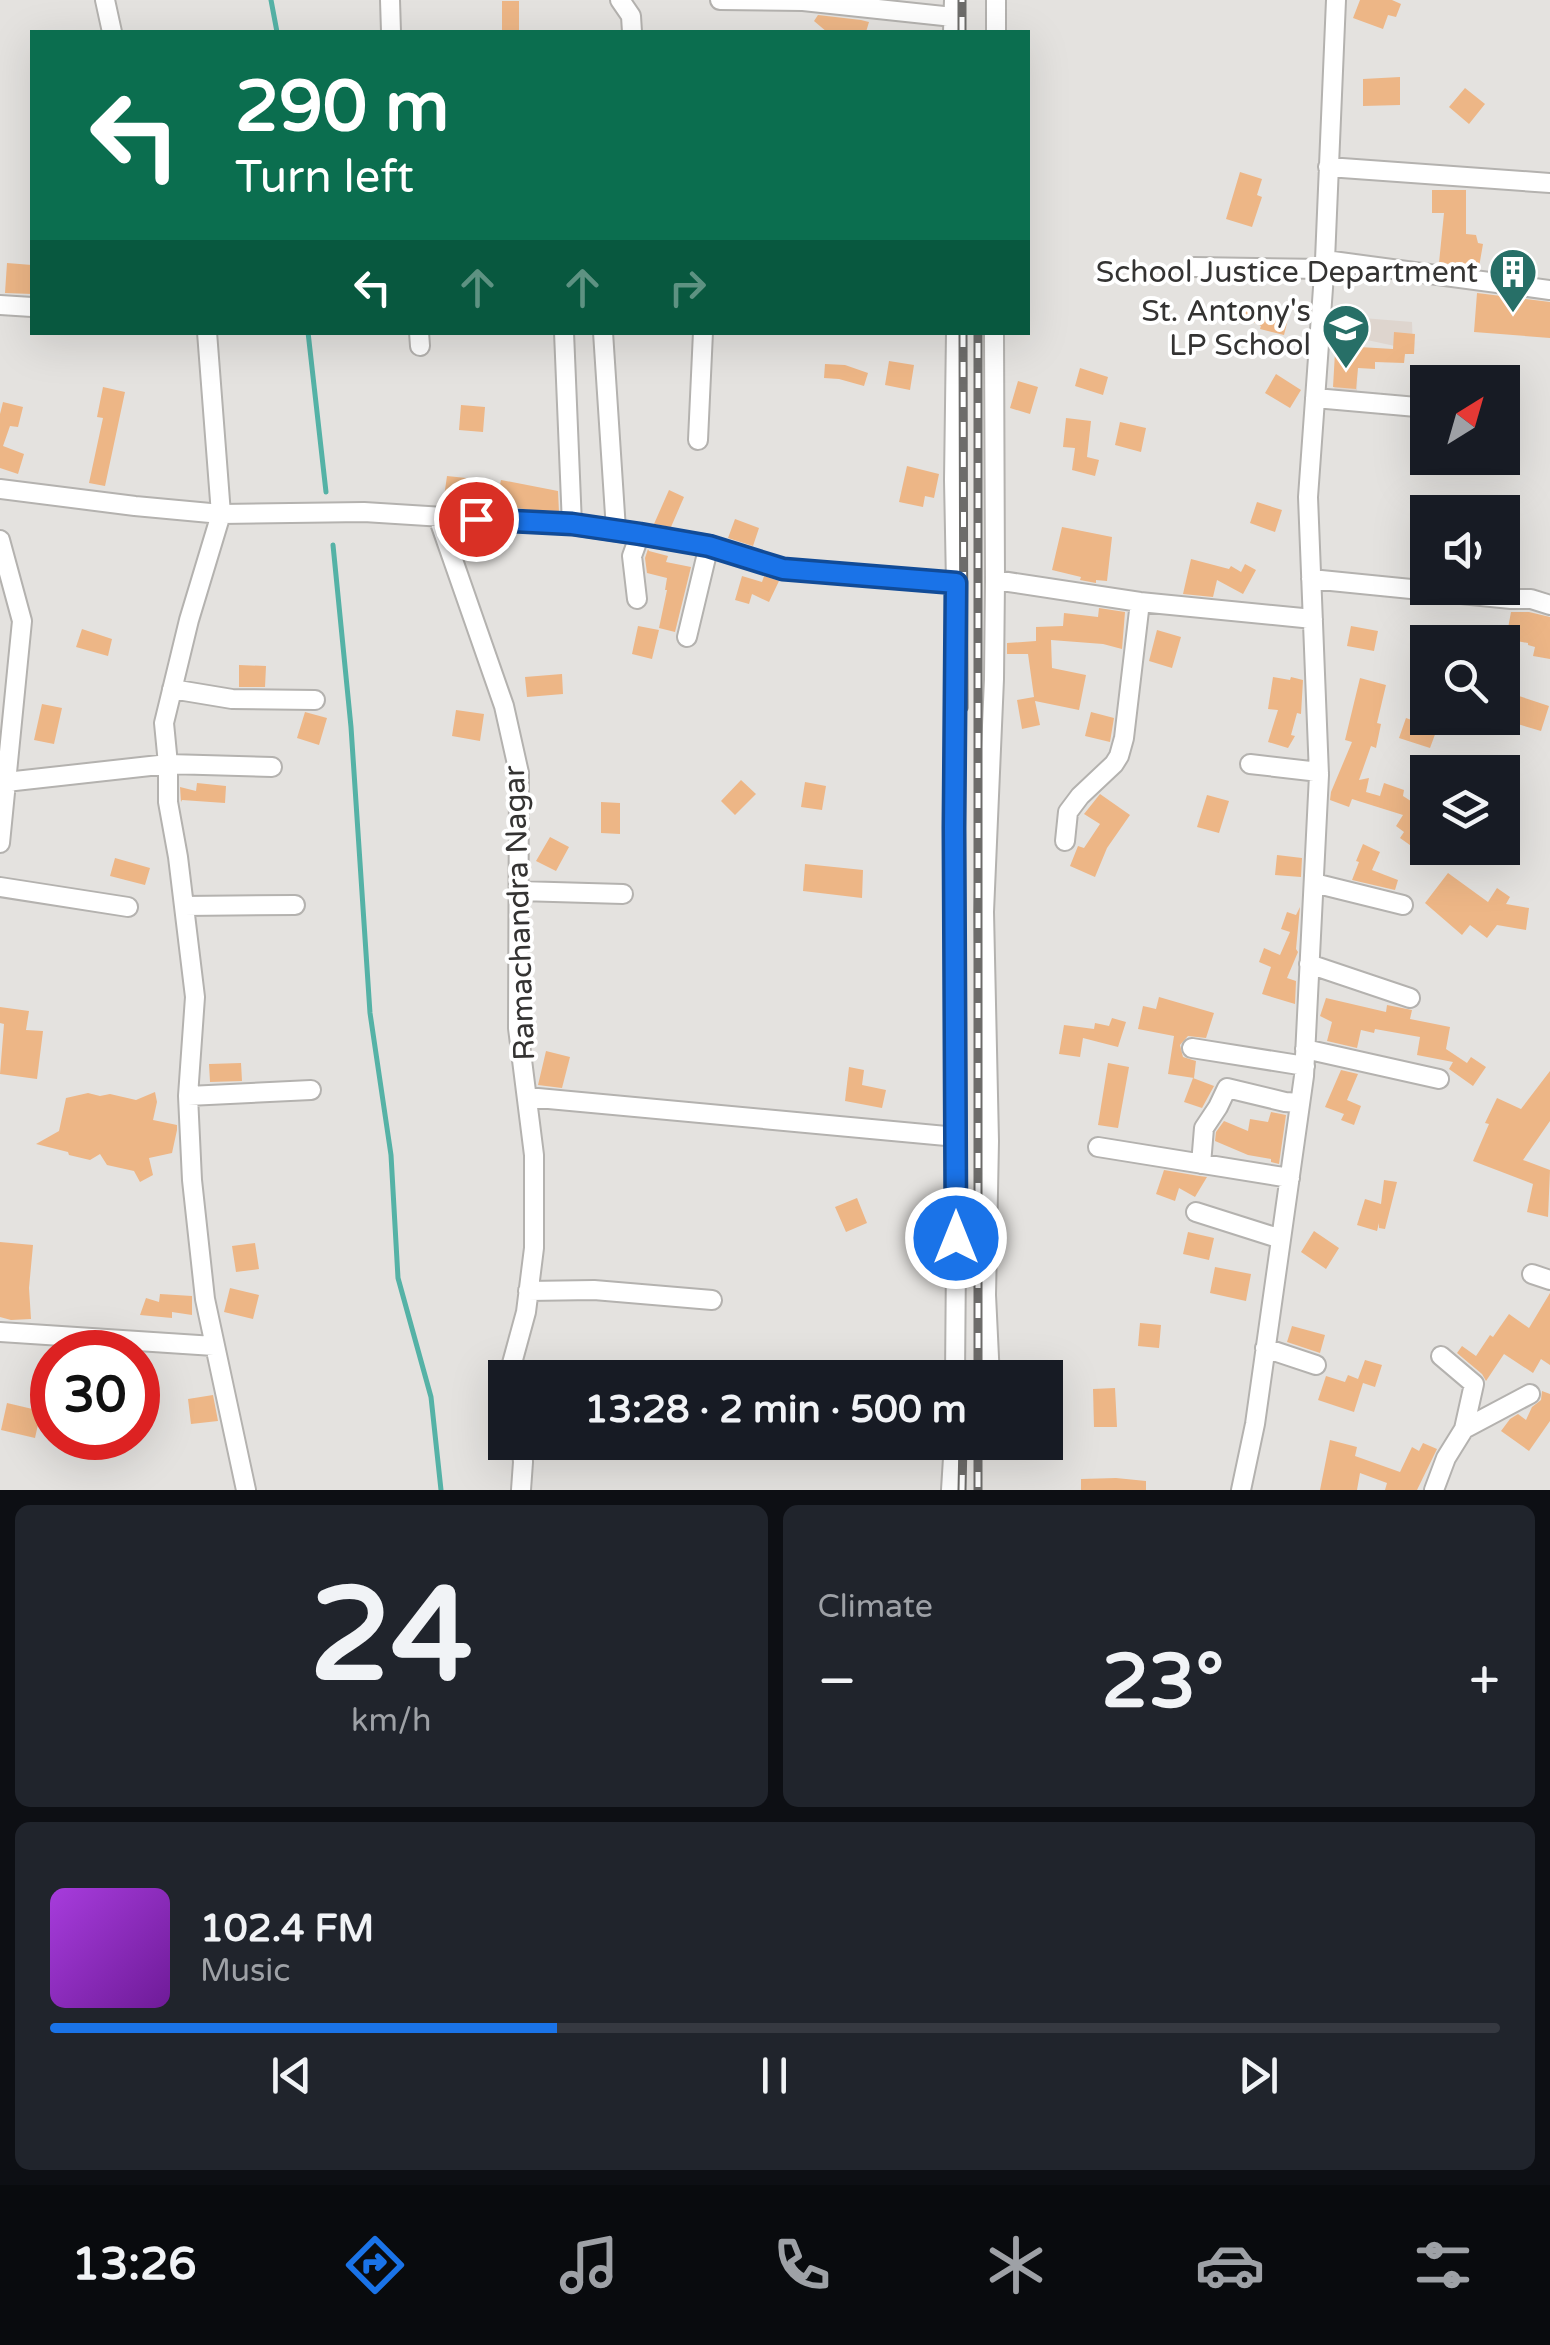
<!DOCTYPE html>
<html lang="en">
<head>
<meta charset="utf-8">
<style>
  body { margin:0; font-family:"Varela Round",sans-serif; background:#20242c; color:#f1f3f6; height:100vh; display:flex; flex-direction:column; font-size:38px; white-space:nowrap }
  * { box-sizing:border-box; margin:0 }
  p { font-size:32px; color:#9ea1a6 }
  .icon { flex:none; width:55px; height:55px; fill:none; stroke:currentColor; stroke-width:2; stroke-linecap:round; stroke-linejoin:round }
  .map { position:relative; height:1490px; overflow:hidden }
  .drawer { display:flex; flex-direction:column; gap:15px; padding:15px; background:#0d0f14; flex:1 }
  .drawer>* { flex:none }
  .banner { position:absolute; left:30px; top:30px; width:1000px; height:305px; border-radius:0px; box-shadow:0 10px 40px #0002; background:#0b6e4f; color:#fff; overflow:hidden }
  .needle { width:65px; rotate:37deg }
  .tools { position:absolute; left:1410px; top:365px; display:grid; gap:20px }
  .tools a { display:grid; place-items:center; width:110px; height:110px; border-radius:0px; background:#171b24; box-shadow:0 10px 40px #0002; font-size:50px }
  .speed { position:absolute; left:30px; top:1330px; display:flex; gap:20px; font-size:50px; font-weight:700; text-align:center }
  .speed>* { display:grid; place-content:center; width:130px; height:130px; border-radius:50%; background:#171b24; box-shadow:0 10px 40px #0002; line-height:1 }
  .speed .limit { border:15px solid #d22; background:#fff; color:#111 }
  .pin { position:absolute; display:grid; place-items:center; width:85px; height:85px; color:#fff; margin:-42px; border:5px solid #fff; border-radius:50%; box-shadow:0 2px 10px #0007 }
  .me { position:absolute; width:110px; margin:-55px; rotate:0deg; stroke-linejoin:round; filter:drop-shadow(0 0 8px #0008) }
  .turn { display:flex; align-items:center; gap:35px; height:210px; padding:0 40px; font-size:45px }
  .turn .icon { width:130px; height:130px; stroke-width:2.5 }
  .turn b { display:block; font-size:70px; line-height:85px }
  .lanes { display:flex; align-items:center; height:95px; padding:0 40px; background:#0003; justify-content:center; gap:50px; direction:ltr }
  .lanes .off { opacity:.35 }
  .big { font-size:75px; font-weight:800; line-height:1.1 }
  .drawer .card { flex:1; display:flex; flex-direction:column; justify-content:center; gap:15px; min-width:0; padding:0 35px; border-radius:15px; background:#20242c }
  .drawer .dial { align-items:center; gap:0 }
  .dial b { font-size:130px; line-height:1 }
  .song { display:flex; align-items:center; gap:30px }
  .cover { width:120px; height:120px; border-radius:15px; background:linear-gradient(135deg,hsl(280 70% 55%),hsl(280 70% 35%)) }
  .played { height:10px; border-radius:5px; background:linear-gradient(90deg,#1a73e8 35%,#363941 35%) }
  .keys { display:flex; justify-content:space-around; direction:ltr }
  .heat { display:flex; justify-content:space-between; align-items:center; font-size:55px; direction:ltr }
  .drawer .tiles { flex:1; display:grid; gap:15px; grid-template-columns:1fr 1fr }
  .card:last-child { grid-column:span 2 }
  .trip { position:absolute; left:488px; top:1360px; width:575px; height:100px; border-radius:0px; background:#171b24; box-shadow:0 10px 40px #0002; font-weight:800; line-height:100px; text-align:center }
  .tabs { display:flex; height:160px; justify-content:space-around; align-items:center; background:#090b0e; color:#9ea1a6 }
  .tabs .icon { width:70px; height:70px }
  .tabs .selected { color:#1a73e8 }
  .tabs b { font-size:45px; color:#f1f3f6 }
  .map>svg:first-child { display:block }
  .built { fill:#ded5ce }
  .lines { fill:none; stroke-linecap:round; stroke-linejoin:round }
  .stream { stroke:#55b2a6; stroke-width:5 }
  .building { fill:#edb686 }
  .minor-casing { stroke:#b4b2af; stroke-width:22 }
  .minor { stroke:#fff; stroke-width:18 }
  .rail-casing { stroke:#6d6c6a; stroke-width:9 }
  .rail { stroke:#fff; stroke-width:5; stroke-dasharray:15; stroke-linecap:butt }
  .route-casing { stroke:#114b97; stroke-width:25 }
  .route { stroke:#1a73e8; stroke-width:18 }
  .labels { text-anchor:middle; stroke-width:8; stroke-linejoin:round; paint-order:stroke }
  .poi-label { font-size:30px; fill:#343332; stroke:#fff; text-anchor:end }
  .street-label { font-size:30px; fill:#343332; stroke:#fff }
</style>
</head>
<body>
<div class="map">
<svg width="1550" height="1490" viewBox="0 0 1550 1490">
  <rect width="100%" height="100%" fill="#e4e2df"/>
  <path class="built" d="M1338,316L1412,322L1413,350L1358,338L1357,392L1334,394Z"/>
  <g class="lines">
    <path class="stream" d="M271,0L277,32
      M308,332L326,492
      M333,545L351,727L370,1013L391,1155L398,1278L431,1397L441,1490"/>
  </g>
  <path class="building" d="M1360,0H1392L1401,4L1396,17L1388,15L1383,29L1353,18Z
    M502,1H519V32H502Z
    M818,15L861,20L869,22L866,32H827L814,21Z
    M1400,77V105L1363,106V79Z
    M1465,88L1485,104L1469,124L1449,107Z
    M1240,172L1262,179L1257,195L1262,197L1252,227L1226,219Z
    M1432,190H1466V234L1476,235L1478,243L1483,244L1479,267L1439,263L1444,213H1432Z
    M7,263L32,265V294L5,293Z
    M1477,293L1550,302V338L1474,332Z
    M1246,302L1265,313L1288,319L1284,335L1260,329L1261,326L1239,314Z
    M1337,318L1361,320L1359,347L1393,349L1394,332L1415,334L1414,354H1405L1404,363L1375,362V369L1358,368L1356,389L1333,387Z
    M889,361L914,365L910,390L885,385Z
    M825,364L845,365L868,373L864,386L839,379L824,378Z
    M1080,368L1108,377L1103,395L1075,386Z
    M1276,374L1301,390L1290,408L1265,393Z
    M1018,381L1038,387L1030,414L1010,408Z
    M103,387L125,392L105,486L89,483L103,418L97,417Z
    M3,402L23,407L18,427L10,426L3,446L24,454L18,474L0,468V414Z
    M461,405L485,407L483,432L459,430Z
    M1066,418L1091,421L1087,457L1099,460L1095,476L1072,470L1075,448L1063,447Z
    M1120,422L1146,428L1141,452L1115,445Z
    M907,466L939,474L934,498L925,496L923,507L899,502Z
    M447,476L466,478L462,506L443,504Z
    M501,480L558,491L559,512L529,510L496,504Z
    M669,490L684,497L671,527L654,524Z
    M1257,502L1282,510L1275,532L1250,523Z
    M735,519L759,528L753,546L728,538Z
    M1062,527L1112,537L1107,581L1096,580V583L1080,580L1081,577L1052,570Z
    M648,549L649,551L668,556L666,562L691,567L675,632L659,628L667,590H665L667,578L647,573L645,558Z
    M1191,559L1229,569L1231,566L1241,572L1245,564L1256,570L1243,594L1217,580L1213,597L1183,594Z
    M742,576L762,582L764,576L779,581L769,602L752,594L749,604L735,600Z
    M1099,608L1125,612L1122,649L1103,644L1051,640L1052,668L1086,675L1079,710L1035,701L1040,725L1022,729L1017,700L1034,697L1028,654H1007V643L1036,641V627L1063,626L1064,613L1098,617Z
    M1511,612H1529L1550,617V659L1533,656L1535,647L1528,645V643L1506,639Z
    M638,626L659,630L652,659L632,654Z
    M1351,626L1378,631L1374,651L1347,646Z
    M82,629L112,639L108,656L76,647Z
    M1157,630L1181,637L1172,668L1149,661Z
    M239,665L266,666L265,687H239Z
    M562,674L563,694L527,697L525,677Z
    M1273,677L1290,680L1291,677L1303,680L1301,714L1297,713L1291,735L1295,736L1288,748L1268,742L1278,710L1268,709Z
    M1360,678L1386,685L1377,723L1381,724L1376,748L1371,746L1359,780L1369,778L1366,792L1380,796L1384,783L1404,790L1403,796L1428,812V834L1417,850L1400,838L1404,832L1396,826L1403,815L1352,799L1349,807L1330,800L1331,792L1352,742L1345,740Z
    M1519,696L1549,706L1541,731L1511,722Z
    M42,704L62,708L54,744L34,740Z
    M456,710L484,714L480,741L452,736Z
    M305,712L327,718L319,745L297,738Z
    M1091,712L1114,718L1110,742L1085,736Z
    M1406,718L1437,729L1430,748L1399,738Z
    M741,780L756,794L735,815L721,801Z
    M805,782L826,786L822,810L801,807Z
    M197,783L226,786L225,803L182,800L181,802L180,787L196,791Z
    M1100,794L1130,815L1107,848L1095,877L1070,866L1078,846L1084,848L1100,824L1084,814Z
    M1207,795L1229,801L1219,833L1197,827Z
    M601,802L620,803V834L601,833Z
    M550,837L569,847L556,871L536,861Z
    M1363,844L1380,852L1372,870L1398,880L1395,890L1352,880L1359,862L1356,861Z
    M1277,855L1302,858L1301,877L1275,875Z
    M115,858L150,868L145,885L110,876Z
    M805,864L863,870L862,898L803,891Z
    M1448,873L1488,902L1497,888L1510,897L1506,904L1529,908L1526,930L1497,925L1487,938L1470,925L1462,935L1425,903Z
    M1300,907L1296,949L1298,952L1287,978L1296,981L1295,1004L1262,994L1271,967L1259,962L1264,948L1280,955L1290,932L1281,929L1287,912L1296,915Z
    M1159,997L1214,1013L1206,1038L1188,1036L1180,1045L1183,1057L1196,1061L1194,1078L1168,1074L1174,1036L1138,1029L1143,1006L1156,1009Z
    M1326,998L1386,1012L1387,1005L1412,1010L1410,1019L1450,1027L1446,1049L1467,1063L1471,1057L1486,1067L1473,1086L1449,1069L1453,1062L1417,1055L1420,1037L1375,1029L1374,1033L1361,1030L1357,1048L1327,1041L1332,1022L1320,1016Z
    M0,1007L29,1011L26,1030L43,1031L37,1079L0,1074L4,1024L0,1023Z
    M1112,1018L1126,1022L1118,1047L1083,1038L1080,1057L1059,1054L1064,1025L1094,1029L1095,1023L1109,1026Z
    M546,1051L570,1057L562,1088L538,1085Z
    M241,1063L242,1081L210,1082L209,1064Z
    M1108,1063L1129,1067L1118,1128L1098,1125Z
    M849,1067L864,1070L862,1085L886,1090L882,1108L845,1101Z
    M1341,1070L1358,1074L1347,1100L1361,1106L1354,1125L1341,1120L1344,1114L1325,1107Z
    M1550,1071V1121L1523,1160L1550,1170L1548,1217L1527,1212L1533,1184L1473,1161L1489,1124L1485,1123L1497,1098L1521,1109Z
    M1193,1078L1214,1086L1202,1108L1184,1102Z
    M155,1092L157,1102L153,1120L177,1125V1130L172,1153L149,1158L153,1175L140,1182L134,1171L107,1165L100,1154L90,1160L69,1155L68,1152L36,1144L59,1131L66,1098L88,1093L100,1096L110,1094L136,1100Z
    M1271,1112L1286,1115L1279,1164L1271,1162V1159L1248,1155L1215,1141L1216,1132L1224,1121L1248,1131L1250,1119L1268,1122Z
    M1164,1170L1199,1176L1207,1177L1195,1197L1179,1188L1175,1201L1156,1194Z
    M1384,1180L1397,1182L1385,1229L1379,1228V1223L1377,1231L1357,1225L1365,1199L1381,1204Z
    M857,1198L867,1223L846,1232L835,1207Z
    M1314,1231L1339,1248L1326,1269L1301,1252Z
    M1188,1232L1214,1238L1209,1260L1183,1254Z
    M0,1242L33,1245L29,1288L31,1319L11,1320L0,1317Z
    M255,1243L259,1269L236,1272L232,1246Z
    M1215,1267L1251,1274L1246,1301L1210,1293Z
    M230,1288L259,1295L253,1319L224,1312Z
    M1550,1293V1365L1541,1359L1533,1373L1504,1354L1486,1381L1482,1374L1457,1353L1462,1346L1476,1356L1490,1335L1493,1337L1509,1314L1529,1328Z
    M160,1294L192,1296V1315L172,1312V1318L140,1315L146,1298L159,1302Z
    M1140,1323L1161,1325L1159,1348L1138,1346Z
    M1292,1326L1325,1335L1320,1353L1287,1342Z
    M1365,1360L1382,1365L1375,1387L1363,1383L1354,1412L1318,1400L1326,1376L1345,1382L1348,1375L1358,1379Z
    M1115,1388L1117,1427H1094L1093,1389Z
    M1542,1391L1550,1394V1421L1529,1451L1501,1431L1510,1419L1518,1414L1526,1420L1532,1407L1541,1400Z
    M213,1395L218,1421L191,1424L188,1399Z
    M7,1403L41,1411L35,1438L1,1430Z
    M1330,1440L1357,1447L1355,1456L1400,1472L1412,1447L1419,1451L1423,1443L1437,1449L1417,1490H1385L1387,1483L1360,1473L1357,1490H1320Z
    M1116,1478L1146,1481V1490H1081V1479Z"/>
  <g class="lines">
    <g class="minor-casing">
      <path id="minor" d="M105,0L112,32
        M390,0L391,32
        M620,0L631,16L632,32
        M720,0L803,1L953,17
        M953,32L954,0
        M996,32V0
        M1328,167L1550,183
        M1325,260L1550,290
        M1194,267L1324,269
        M0,305L32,307
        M207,332L221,514L189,620L164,723L168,764V802L178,857L195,997L188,1096L192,1180L205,1299L246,1490
        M419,332L420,346
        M564,332L572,525
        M603,332L616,530
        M994,332L995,580L1140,602L1313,619
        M1315,398L1428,408
        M1502,415H1507
        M698,440L703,332
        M0,489L135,506L221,514L364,512L572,525L709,545L783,569L956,583
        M438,517L504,706L519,773L518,1028L534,1155V1248L526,1312L511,1367L512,1378
        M0,540L22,621L0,843
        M1311,579L1511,599H1531L1550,605
        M637,599L632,556L640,534
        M687,637L709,545
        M172,689L232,699L315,700
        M1250,764L1319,772
        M6,782L168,764L272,767
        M1065,841L1068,812L1080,796L1114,764L1119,756L1124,738L1140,602
        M1314,883L1403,905
        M0,887L128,907
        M519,891L623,894
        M184,906L295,905
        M1309,964L1410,998
        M1192,1048L1305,1066
        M1305,1049L1439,1079
        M188,1096L311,1090
        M527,1097L957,1137
        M1098,1147L1290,1178
        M1201,1164L1204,1128L1218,1107L1227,1088L1285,1102L1300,1103
        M1196,1212L1281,1239
        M1532,1274L1550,1280
        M528,1291L594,1290L712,1300
        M0,1332L214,1346
        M1265,1348L1316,1365
        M1441,1356L1474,1384L1464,1429
        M955,1378L957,1137L954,886L956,583L954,480L956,332
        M990,1378L986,1295L989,1141L984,912L994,679L995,580
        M521,1442L523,1462L521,1490
        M992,1442L993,1449
        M951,1490L954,1442
        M1241,1490L1255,1424L1304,1076L1319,775L1308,497L1325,260L1336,0
        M1434,1490L1446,1458L1464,1429L1530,1394"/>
    </g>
    <use href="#minor" class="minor"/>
    <g class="rail-casing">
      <path id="rail" d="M962,32V0
        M963,332L964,708
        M978,1378V332
        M978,1442V1490
        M962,1490L963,1442"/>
    </g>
    <use href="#rail" class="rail"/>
  </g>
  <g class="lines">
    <g class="route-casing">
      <path id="route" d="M476,519L572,524L640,534L709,546L783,569L956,583L954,828L956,1238"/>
    </g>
    <use href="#route" class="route"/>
  </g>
  <defs>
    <g id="building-pin" transform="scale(2.5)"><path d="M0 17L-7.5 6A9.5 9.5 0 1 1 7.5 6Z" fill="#276f67" stroke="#fff"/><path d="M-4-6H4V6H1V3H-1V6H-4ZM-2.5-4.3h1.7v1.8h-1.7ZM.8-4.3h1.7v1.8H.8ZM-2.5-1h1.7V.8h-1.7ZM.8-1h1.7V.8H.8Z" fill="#fff"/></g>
    <g id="school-pin" transform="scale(2.5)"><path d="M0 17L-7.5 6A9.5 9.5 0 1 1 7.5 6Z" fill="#276f67" stroke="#fff"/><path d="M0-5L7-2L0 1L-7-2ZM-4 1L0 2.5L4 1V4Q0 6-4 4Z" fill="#fff"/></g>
  </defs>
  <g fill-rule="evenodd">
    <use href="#building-pin" x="1513" y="272"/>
    <use href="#school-pin" x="1346" y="328"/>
  </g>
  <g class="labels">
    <g class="poi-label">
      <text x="1478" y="282">School Justice Department</text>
      <text x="1311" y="321">St. Antony's<tspan x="1311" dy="34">LP School</tspan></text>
    </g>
    <g class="street-label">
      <text transform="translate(519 913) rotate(-92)" y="10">Ramachandra Nagar</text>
    </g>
  </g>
</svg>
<div class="tools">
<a><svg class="needle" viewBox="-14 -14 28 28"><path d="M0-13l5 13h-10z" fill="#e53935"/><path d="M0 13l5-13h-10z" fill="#9ea1a6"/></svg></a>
<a><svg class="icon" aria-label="sound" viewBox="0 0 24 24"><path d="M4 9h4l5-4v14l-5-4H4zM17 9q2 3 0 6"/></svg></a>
<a><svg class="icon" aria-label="search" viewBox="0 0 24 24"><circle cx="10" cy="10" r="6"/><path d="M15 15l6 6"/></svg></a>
<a><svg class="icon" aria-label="layers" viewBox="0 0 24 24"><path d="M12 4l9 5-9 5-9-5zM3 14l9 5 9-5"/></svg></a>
</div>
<div class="speed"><div class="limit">30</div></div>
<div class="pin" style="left:476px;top:519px;background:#d93025"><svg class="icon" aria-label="arrive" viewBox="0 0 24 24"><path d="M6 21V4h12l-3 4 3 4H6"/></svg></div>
<svg class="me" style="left:956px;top:1238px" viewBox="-20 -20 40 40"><circle r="17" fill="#1a73e8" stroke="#fff" stroke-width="3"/><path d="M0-11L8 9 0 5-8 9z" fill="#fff"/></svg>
<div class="trip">13:28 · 2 min · 500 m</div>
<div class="banner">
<div class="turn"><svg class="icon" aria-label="left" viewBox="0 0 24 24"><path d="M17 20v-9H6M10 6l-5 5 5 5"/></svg><div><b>290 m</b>Turn left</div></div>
<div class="lanes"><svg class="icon" aria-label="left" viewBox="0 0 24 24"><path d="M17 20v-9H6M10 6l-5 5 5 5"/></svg><svg class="icon off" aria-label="ahead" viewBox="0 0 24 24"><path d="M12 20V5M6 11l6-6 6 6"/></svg><svg class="icon off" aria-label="ahead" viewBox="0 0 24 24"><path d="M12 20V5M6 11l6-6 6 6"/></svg><svg class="icon off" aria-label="right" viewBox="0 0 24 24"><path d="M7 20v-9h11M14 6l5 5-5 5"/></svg></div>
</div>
</div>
<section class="drawer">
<div class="tiles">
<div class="card dial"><b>24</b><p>km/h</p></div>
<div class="card"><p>Climate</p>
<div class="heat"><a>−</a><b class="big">23°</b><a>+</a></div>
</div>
<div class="card">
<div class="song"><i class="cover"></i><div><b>102.4 FM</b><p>Music</p></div></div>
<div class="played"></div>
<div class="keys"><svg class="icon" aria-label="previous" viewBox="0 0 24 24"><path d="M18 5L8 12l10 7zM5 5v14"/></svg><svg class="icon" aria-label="pause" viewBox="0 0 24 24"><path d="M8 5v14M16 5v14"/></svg><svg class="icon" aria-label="next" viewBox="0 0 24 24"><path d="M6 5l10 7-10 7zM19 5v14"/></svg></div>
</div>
</div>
</section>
<nav class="tabs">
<b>13:26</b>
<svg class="icon selected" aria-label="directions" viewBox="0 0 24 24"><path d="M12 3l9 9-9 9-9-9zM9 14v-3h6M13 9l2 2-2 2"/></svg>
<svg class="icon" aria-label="music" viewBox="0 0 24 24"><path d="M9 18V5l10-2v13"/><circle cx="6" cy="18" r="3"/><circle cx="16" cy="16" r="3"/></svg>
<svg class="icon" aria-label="phone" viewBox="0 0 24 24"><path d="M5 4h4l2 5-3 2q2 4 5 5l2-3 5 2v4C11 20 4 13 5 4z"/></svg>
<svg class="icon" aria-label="climate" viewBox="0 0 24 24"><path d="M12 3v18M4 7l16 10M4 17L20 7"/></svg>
<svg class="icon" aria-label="car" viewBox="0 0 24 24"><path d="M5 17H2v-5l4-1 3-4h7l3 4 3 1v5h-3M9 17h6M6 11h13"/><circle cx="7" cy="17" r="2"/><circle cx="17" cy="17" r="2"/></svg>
<svg class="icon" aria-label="filters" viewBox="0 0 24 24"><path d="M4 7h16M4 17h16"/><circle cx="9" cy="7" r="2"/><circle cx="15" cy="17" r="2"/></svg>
</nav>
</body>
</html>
